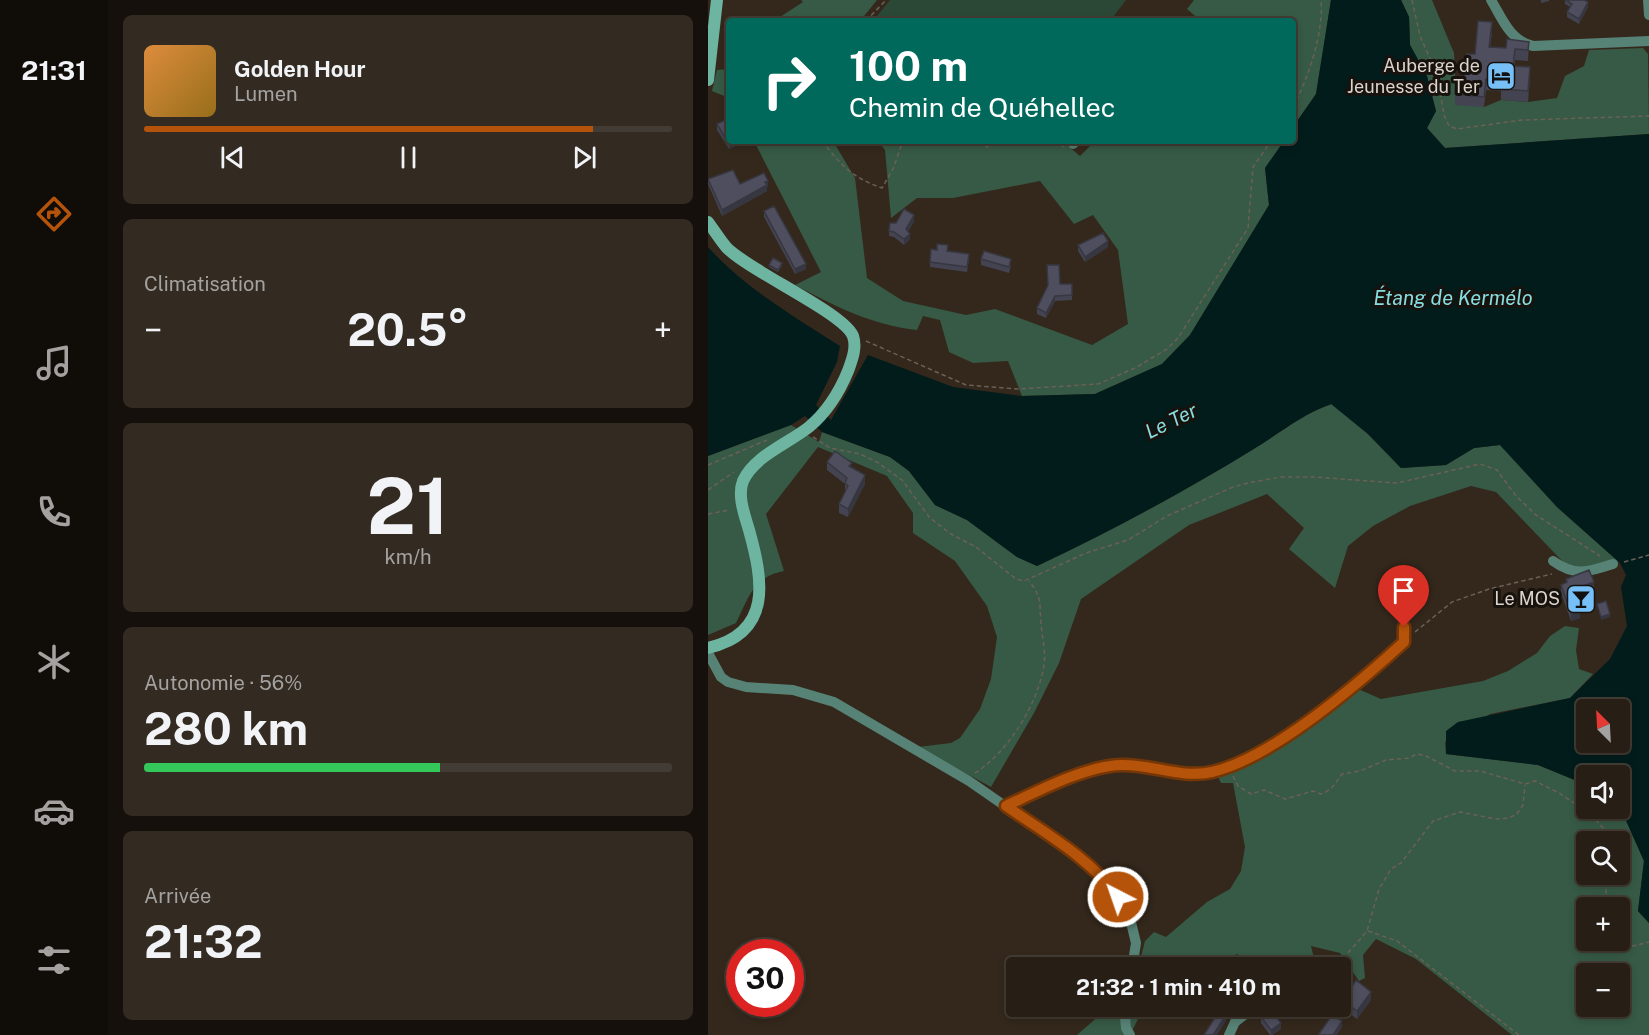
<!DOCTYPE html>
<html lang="fr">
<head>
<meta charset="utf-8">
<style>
  body { margin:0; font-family:"Public Sans",sans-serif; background:#332b22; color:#f1f3f6; height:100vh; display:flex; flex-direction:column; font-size:22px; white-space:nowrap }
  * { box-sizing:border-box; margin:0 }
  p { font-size:20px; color:#a4a2a0 }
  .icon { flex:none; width:33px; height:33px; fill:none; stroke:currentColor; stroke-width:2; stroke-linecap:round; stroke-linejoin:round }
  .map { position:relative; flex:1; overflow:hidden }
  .details { display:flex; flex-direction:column; gap:15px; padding:15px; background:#15100c; width:600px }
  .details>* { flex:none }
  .banner { position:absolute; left:18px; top:18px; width:570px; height:126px; border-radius:6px; box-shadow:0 3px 9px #0003,0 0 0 2px #433c34; background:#00695c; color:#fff; overflow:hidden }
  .needle { width:39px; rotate:336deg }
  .fabs { position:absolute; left:868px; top:699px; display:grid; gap:12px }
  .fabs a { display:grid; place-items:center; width:54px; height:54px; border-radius:6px; background:#271e15; box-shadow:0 3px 9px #0003,0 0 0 2px #433c34; font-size:30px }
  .speed { position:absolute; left:18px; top:939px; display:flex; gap:12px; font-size:30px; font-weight:700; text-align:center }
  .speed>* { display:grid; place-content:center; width:78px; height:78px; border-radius:50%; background:#271e15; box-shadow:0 3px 9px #0003,0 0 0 2px #433c34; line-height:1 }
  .speed .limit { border:9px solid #d22; background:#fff; color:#111 }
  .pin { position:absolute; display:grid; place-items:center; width:51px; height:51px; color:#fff; margin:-62px -26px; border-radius:50% 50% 50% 0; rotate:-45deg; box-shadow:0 0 6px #0007 }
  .pin .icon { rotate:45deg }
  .me { position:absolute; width:66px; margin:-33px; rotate:319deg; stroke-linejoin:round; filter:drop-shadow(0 0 4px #0008) }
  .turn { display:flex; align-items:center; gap:21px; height:126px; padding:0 24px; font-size:27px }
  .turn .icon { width:78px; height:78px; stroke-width:2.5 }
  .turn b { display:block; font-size:42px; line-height:51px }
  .big { font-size:45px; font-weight:700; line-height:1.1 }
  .details .card { flex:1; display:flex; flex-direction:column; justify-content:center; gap:9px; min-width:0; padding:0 21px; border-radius:9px; background:#332b22 }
  .details .dial { align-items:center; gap:0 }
  .dial b { font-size:78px; line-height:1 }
  .song { display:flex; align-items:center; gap:18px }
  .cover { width:72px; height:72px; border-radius:9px; background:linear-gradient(135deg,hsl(30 70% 55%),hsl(40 70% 35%)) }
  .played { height:6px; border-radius:3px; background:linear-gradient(90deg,#b45309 85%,#433c34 85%) }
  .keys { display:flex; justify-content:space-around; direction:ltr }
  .heat { display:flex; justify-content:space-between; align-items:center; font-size:33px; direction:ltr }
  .charge { height:9px; border-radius:4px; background:linear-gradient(90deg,#34c759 56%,#433c34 0) }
  .trip { position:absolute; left:298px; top:957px; width:345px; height:60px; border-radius:6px; background:#271e15; box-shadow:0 3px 9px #0003,0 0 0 2px #433c34; font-weight:700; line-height:60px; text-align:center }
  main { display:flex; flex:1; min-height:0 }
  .tabs { display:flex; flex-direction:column; width:108px; justify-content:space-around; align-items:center; background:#100c08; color:#a4a2a0 }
  .tabs .icon { width:42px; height:42px }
  .tabs .selected { color:#b45309 }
  .tabs b { font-size:27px; color:#f1f3f6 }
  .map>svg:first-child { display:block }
  .green { fill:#2b4837 }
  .forest { fill:#365a45; fill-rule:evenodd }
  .water { fill:#021c1c; fill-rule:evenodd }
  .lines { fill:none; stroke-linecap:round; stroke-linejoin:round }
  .path { stroke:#6b6056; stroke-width:1.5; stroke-dasharray:4.5 3; stroke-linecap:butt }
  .street { stroke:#578276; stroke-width:10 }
  .secondary { stroke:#6db4a1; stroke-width:12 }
  .wall { fill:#444351 }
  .shaded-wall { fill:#373742 }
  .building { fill:#4f4e5e; stroke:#373742; stroke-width:1.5 }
  .route-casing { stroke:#753606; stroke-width:15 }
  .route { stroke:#b45309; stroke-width:10 }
  .labels { text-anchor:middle; stroke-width:6; stroke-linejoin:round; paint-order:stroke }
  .poi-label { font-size:18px; fill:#dcd3cc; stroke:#17120d; text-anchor:end }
  .water-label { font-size:20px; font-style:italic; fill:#87dee0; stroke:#17120d }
</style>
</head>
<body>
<main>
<nav class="tabs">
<b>21:31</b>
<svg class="icon selected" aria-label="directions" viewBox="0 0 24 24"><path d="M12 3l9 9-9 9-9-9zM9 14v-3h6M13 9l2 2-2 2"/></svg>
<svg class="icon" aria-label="music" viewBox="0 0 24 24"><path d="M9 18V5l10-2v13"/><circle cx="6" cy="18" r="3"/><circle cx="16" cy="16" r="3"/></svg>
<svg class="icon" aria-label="phone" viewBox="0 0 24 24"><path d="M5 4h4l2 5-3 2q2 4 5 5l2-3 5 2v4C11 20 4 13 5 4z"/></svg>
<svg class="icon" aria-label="climate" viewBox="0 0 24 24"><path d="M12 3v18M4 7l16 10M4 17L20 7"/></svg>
<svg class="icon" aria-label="car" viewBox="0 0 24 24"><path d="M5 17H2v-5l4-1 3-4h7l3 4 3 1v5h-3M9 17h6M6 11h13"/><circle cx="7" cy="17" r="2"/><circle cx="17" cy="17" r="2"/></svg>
<svg class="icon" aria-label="filters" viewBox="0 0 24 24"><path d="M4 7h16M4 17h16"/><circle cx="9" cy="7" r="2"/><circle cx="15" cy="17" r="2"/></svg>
</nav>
<section class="details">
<div class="card">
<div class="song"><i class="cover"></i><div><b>Golden Hour</b><p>Lumen</p></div></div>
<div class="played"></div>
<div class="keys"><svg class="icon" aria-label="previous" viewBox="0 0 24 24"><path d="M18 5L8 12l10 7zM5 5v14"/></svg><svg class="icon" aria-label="pause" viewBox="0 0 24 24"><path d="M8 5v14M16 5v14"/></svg><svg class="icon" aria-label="next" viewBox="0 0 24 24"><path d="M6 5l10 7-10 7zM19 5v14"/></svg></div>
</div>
<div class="card"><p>Climatisation</p>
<div class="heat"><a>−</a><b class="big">20.5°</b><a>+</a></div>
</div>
<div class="card dial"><b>21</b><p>km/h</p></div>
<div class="card"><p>Autonomie · 56%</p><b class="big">280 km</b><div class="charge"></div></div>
<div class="card"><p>Arrivée</p><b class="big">21:32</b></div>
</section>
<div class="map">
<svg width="941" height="1035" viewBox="0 0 941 1035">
  <rect width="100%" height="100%" fill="#34281c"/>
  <path class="green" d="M182,0H418L402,21H165Z"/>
  <path class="forest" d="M93,0H169L152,21H66L95,2Z
    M486,0H623L608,94L585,127V21H493L479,9Z
    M693,0H724L746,53L748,93L776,107L793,100L820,102L849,98L857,76L876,66L881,50L935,48L940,54L941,134L737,148L719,128L728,111L719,76L702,45L701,17Z
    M21,69V98L4,91L9,70Z
    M46,141H125L147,178L159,278L195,301L258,315L287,309L384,345L420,324L410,250L385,215L366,224L332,181L245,198H209L183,218L177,150L170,141H271L279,147L284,141H354L372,156L387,141H576L557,168L561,205L482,335L454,364L387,394L314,396L300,361L265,363L241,352L232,320L215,316L209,330C163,325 127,306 87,285L113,272Z
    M624,404L660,434L693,468L738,465L766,448L792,445L849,507L911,562L900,561L881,572L860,567L788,492L763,486L702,506L665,526L640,546L627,588L581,549L596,528L559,494L481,525L373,599L351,663L326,713L283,787L210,747L243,743L252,738L272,709L283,679L289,637L279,606L247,561L205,533V513L179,476L110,447L58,514L76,571C45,577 41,597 28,623L0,635V456L83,425L111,442L114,432L182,457L201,471L227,505L259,520L309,557L329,566C401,532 476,492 544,450C571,434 594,414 624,404Z
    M857,626L871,628L868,650L871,669L885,674L862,698L782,714L737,742L738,754L830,765L879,785V808L912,807L936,861L930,911L941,923V1035H804L708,959L668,939L655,955L657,978L651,981L632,953L603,946L608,967H550L529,954L502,967L430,968L437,941L446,932L458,937L499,902L522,889L533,871L537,847L525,783H513L508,772L569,741L641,685L673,699L775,681L800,671L829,653L842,636ZM879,842H912V874H879ZM879,908H912V940H879ZM879,974H912V1006H879Z
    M401,1007H443L432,1015L422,1035H369Z"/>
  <path class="water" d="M623,0H693L701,17L702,45L719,76L728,111L719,128L737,148L941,134V923L930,911L936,861L912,807V776H879V785L830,765L738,754V731L750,722L862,698L902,659L919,626L913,587L918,575L912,563L849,507L792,445L766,448L738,465L693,468L660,434L623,404C594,414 571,434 544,450C475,492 402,532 329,566L309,557L259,520L227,505L201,471L182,457L114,432L97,416L83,425L0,456V247C37,288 85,316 132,346L129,362L108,405L123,420L160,355L245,387L314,396L387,394L454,364L482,335L561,205L557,168L576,141H585V127L608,94ZM879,710H912V742H879Z"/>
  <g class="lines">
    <path class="path" d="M704,0L712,36L729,74L736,115L741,126L749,129L814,120L941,116
      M158,21L178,0
      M16,31L21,28
      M585,107C600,79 616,32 613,0
      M114,141C134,166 143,177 174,188L185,169L195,141
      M272,141L279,147L284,141
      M348,141L356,147
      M158,341L258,385L310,389L390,384L427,368L459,349L470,338L540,228L545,167L563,141
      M105,437L122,448L152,454L169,462L194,480L222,518L243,534L268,547L308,579L316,581L378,553L420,540L459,516L525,487L544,482L573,477H606L689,483L772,464L789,470L808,496L828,515L892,556
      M0,465L59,440
      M0,490L26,472
      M0,514L22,510
      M916,562L941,555
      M707,632L744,602L781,589L844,574
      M267,773C300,752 330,704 336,665C338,652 334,637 333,623C331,602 335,599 321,581
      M525,776L530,786L543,794L556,790L577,799L605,791L613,794C626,789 626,784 634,774L652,771L678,760L701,758L709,754L718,756L747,771H772L817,784L827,781L851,793L881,813L899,832L904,842
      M897,874L899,908
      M660,931L689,941L811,1035
      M906,940L913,949L941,942
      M640,953L659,931L671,889L683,869L693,863L725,821L752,812L788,819L801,818L809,814L815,805L817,785"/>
    <path class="street" d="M783,0C794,18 802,41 825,46L941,41
      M940,0L941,15
      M365,144L368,141
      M845,561C867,577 881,572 905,564
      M0,653L13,677L20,682L38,687L85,690L126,702L261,781L369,856L401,884L420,910L428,943L424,968
      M298,806C330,791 378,766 413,765C444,764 473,779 504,772C563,758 651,684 696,642V627
      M632,968L633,962
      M416,1006L418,1028L422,1035
      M521,1035L527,1022L548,1006"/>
    <path class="secondary" d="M0,80L9,0
      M0,222C6,230 12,240 19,248C43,272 136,313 145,336C149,348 144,360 140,371C131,393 119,412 101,427C81,443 46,456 35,481C29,496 37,516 41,530C55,580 65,633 0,648"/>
  </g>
  <path class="wall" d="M833,0H841V1L833,3Z
    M857,0H876L880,7L871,24L859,17V12L862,7L857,4Z
    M784,33L782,47L798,48L821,42L820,61L807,60L806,66L822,78L820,102L793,100V91L778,90L776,107L747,105V94L756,83L767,54Z
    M21,123L38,141L21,149L9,130V124Z
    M0,179L32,184L60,186L59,187V191L14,216L0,184Z
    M56,211L98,269L87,274L56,217Z
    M206,221L200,232L202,239L196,245L186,237L181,236V231L188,223Z
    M370,245L400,247L377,262L370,251Z
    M240,251L261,259L259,272L222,267V262Z
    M273,259L303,265L301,273L273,265Z
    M61,265L74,266L70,272L61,267Z
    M352,284H364V300L347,301L338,318L329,314V308Z
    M119,462L144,467L157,484L140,517L131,513V504L137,492V484L119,470Z
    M858,579L886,591L878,594L880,609L872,612V618L863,621L853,593V585L858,583Z
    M633,976L663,1000L649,1019L633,1007V999L636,996L633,993Z
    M553,1017L573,1029L564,1035H562L553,1023Z"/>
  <path class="shaded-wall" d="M880,2V7L871,24V19Z
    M822,67V78L820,102V91Z
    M27,141H38L21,149V144Z
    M60,181V186L59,187V191L14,216V210Z
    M206,215V221L198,235V229Z
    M202,234V239L196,245V239Z
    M400,241V247L377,262V257Z
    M98,264V269L87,274V269Z
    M347,296V301L338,318V313Z
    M157,475V484L140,517V509Z
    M886,582V591L875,594V586Z
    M880,601V609L872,612V618L863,621V613L870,604Z
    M902,614V617L893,620V617Z
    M663,992V1000L649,1019V1011Z
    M518,1015V1021L509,1035H505Z
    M634,1021V1027L629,1035H625Z
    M573,1023V1029L563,1035V1030Z"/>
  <path class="building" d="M858,0H876L880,2L871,19L859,12L864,4Z
    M770,21L784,22L781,47L798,48L799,39L821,42L820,50L807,49L805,66L822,67L820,91L793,89L794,80L778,79L776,97L747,94L748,82L756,83L759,54H767Z
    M19,119L21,123V141H27L21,144L9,124Z
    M25,170L32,184L56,173L60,181L57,182L59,185L14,210L0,179Z
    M66,206L98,264L87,269L56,211Z
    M196,209L206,215L198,229L202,234L196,239L186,232L181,231L182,223H188Z
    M395,233L400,241L377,257L370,245Z
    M229,244L240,245L239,251L261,254L259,267L222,262L223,249L229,250Z
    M276,251L303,259L301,267L273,259Z
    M65,258L74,263L70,270L61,265Z
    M339,265H351L352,284H364V295L347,296L338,313L329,308L340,285Z
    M127,451L144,463L141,466L157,475L140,509L131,504L140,486L137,483L139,478L119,462Z
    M881,570L886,582L875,586L880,601L870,604L872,609L863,613L853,585L859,582L858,579Z
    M898,601L902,614L893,617L889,604Z
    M633,976L645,985L648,980L663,992L649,1011L633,999L640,991L633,985Z
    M563,1010L573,1023L563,1030L553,1017Z
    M511,1011L518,1015L505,1035H496Z
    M624,1015L634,1021L625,1035H612L611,1034Z"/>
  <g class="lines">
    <g class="route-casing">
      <path id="route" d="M410,897C382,858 337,833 298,806C330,791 378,766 413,765C444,764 473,779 504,772C564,758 650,684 696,642V627"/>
    </g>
    <use href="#route" class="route"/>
  </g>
  <defs>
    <g id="hotel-square" transform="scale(1.5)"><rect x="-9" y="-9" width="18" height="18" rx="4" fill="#76c0f7" stroke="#17120d"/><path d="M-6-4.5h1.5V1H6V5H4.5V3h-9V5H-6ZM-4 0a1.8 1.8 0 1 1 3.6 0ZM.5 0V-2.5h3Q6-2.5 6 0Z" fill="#111"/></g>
    <g id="bar-square" transform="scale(1.5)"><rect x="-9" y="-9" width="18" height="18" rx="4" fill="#76c0f7" stroke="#17120d"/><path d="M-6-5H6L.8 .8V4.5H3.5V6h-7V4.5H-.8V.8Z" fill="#111"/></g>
  </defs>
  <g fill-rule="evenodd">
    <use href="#hotel-square" x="793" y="76"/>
    <use href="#bar-square" x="873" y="599"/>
  </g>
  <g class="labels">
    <g class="poi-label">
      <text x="772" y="72">Auberge de<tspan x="772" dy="21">Jeunesse du Ter</tspan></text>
      <text x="852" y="605">Le MOS</text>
    </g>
    <g class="water-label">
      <text x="745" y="305">Étang de Kermélo</text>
      <text transform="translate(463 421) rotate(-26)" y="7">Le Ter</text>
    </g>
  </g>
</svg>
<div class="fabs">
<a><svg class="needle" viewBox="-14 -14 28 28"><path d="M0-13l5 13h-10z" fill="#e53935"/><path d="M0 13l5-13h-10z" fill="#a4a2a0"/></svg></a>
<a><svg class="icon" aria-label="sound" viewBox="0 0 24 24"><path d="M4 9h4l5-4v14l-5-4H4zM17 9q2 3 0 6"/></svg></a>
<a><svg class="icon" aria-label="search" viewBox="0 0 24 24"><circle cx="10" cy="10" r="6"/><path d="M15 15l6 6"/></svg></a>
<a>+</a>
<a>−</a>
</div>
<div class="speed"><div class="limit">30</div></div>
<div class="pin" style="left:696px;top:627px;background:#d93025"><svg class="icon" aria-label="arrive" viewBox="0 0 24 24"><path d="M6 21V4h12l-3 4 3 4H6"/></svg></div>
<svg class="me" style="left:410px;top:897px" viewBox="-20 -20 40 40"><circle r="17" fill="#b45309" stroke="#fff" stroke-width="3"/><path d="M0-11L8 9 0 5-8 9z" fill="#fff"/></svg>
<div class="trip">21:32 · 1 min · 410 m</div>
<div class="banner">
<div class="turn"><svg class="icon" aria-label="right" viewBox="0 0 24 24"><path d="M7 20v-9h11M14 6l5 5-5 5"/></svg><div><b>100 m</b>Chemin de Quéhellec</div></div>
</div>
</div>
</main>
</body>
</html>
